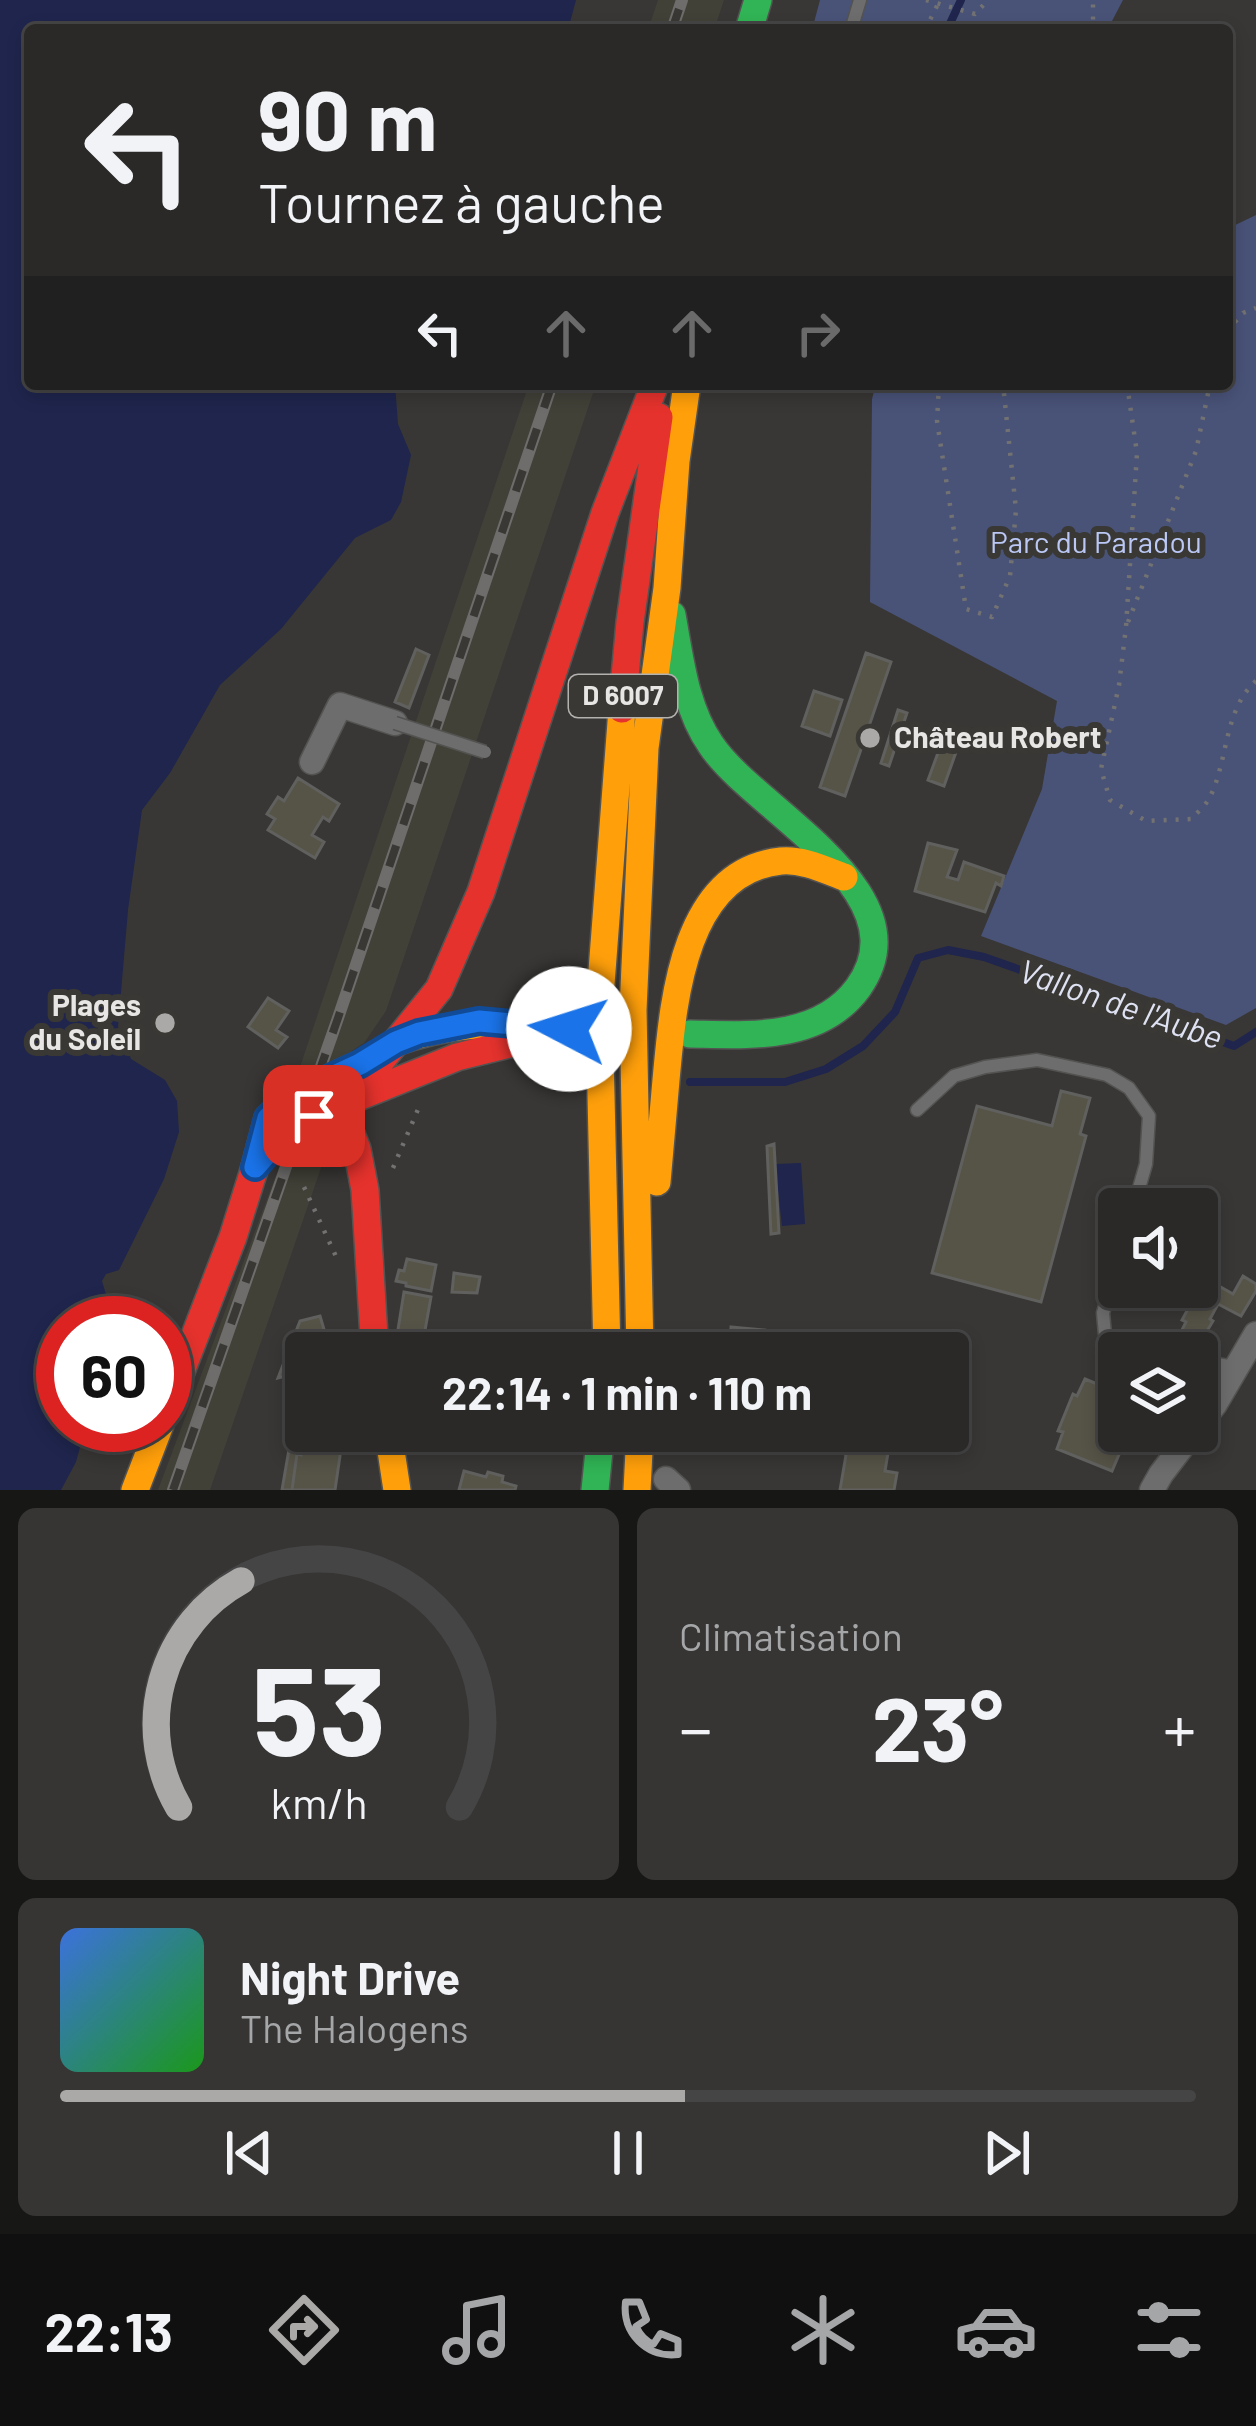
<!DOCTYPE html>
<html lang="fr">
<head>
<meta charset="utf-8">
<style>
  body { margin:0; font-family:Barlow,sans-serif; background:#363534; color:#f1f3f6; height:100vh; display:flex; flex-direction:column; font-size:45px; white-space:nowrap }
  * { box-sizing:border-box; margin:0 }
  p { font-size:39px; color:#a5a6a8 }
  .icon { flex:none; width:66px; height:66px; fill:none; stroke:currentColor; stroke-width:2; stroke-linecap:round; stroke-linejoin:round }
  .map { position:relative; height:1490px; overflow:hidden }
  .drawer { display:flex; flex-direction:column; gap:18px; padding:18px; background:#171716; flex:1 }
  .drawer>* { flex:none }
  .top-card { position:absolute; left:24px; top:24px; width:1209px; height:366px; border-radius:12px; box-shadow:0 6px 18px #0003,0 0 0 3px #464545; background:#2a2928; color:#f1f3f6; overflow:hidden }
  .buttons { position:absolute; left:1098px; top:1188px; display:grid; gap:24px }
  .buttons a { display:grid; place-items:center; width:120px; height:120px; border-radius:12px; background:#2a2928; box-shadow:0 6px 18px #0003,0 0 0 3px #464545; font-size:60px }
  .speed { position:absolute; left:36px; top:1296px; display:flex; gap:24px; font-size:60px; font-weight:700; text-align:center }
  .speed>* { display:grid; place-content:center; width:156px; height:156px; border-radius:50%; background:#2a2928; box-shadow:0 6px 18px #0003,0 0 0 3px #464545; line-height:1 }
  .speed .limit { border:18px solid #d22; background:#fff; color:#111 }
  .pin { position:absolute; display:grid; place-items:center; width:102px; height:102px; color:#fff; margin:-51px; border-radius:24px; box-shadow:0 6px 18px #0006 }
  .me { position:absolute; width:132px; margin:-66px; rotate:275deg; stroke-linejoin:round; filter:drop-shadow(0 0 9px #0008) }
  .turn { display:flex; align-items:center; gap:42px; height:252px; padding:0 36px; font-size:54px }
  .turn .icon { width:156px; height:156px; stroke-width:2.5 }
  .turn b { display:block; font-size:84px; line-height:102px }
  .lanes { display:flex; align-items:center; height:114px; padding:0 36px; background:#0003; justify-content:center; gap:60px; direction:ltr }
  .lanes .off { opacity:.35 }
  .big { font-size:90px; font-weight:700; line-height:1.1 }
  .drawer .widget { flex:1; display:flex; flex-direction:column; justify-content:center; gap:18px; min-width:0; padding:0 42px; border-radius:18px; background:#363534 }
  .drawer .dial { align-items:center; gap:0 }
  .dial svg { height:312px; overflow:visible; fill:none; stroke:#464545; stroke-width:7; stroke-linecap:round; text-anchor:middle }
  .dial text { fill:#f1f3f6; stroke:none }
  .song { display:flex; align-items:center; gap:36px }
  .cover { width:144px; height:144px; border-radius:18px; background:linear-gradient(135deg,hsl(220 70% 55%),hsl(120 70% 35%)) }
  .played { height:12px; border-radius:6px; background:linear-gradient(90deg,#aaa9a7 55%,#464545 55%) }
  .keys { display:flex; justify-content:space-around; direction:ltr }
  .heat { display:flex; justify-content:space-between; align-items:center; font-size:66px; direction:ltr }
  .drawer .tiles { flex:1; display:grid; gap:18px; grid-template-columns:1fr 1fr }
  .widget:last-child { grid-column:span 2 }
  .trip { position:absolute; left:285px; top:1332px; width:684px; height:120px; border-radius:12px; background:#2a2928; box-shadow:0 6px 18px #0003,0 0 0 3px #464545; font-weight:700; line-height:120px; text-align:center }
  .tab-bar { display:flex; height:192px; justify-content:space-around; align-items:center; background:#111010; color:#a5a6a8 }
  .tab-bar .icon { width:84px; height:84px }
  .tab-bar .current { color:#aaa9a7 }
  .tab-bar b { font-size:54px; color:#f1f3f6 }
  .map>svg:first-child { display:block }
  .built { fill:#424138 }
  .green { fill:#495378 }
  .water { fill:#1f254d }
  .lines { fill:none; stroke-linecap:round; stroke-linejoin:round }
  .stream { stroke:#1f254d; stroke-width:8 }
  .building { fill:#565347; stroke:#60605e; stroke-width:3 }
  .lane-casing { stroke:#535352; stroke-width:15 }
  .street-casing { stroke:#535352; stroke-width:27 }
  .fast-casing { stroke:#535352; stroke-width:30 }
  .slow-casing { stroke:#535352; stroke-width:30 }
  .jam-casing { stroke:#535352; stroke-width:30 }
  .path { stroke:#737272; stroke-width:4.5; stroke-dasharray:3 9; stroke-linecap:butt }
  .lane { stroke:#6e6d6d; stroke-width:12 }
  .street { stroke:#6e6d6d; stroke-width:24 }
  .fast { stroke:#30b455; stroke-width:27 }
  .slow { stroke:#ff9f0a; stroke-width:27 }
  .jam { stroke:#e5322d; stroke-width:27 }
  .rail-casing { stroke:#6e6d6c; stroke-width:12 }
  .rail { stroke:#393834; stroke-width:8; stroke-dasharray:22; stroke-linecap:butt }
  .lane-bridge-casing { stroke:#535352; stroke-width:15; stroke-linecap:butt }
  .jam-bridge-casing { stroke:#535352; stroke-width:30; stroke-linecap:butt }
  .lane-bridge { stroke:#6e6d6d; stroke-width:12 }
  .jam-bridge { stroke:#e5322d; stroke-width:27 }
  .route-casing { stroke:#114b97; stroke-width:30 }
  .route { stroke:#1a73e8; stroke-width:21 }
  .poi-dot { fill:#aaa9a7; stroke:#393834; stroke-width:4.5 }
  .labels { text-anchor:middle; stroke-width:12; stroke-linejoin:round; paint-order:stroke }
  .shield { fill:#393834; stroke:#b3b2af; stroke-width:3 }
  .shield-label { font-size:27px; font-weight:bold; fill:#e7e6e4 }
  .park-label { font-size:30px; fill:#bbc8f6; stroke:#393834 }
  .poi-label { font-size:30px; font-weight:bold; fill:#e7e6e4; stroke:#393834; text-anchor:start }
  .water-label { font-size:33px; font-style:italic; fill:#dee2f2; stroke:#393834 }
</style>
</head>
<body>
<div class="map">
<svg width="1256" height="1490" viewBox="0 0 1256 1490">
  <rect width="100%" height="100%" fill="#383735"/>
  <path class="built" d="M658,0H724L714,30H648Z
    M529,384H596L386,1011L364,1043L331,1064L296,1079Z
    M307,1135L331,1139L210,1490H158L287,1146Z"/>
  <path class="green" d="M820,0H1123L1112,21V30H812Z
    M1256,215V1008L1226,1025L981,936L1042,789L1057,701L870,602L872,399L876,384H1227V229Z"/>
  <path class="water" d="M0,0H576L568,30H30V384H395L398,424L411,455L401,502L391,520L355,538L281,629L220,685L170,773L142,810L128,910L118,1027L131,1059L165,1080L177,1101L179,1132L164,1179L119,1270L106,1274L102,1281L108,1301L110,1323H63V1425H86L76,1462L61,1490H0Z
    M801,1163L805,1224L782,1226L775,1164Z"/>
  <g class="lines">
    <path class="stream" d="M947,30L961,0
      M690,1082H785L826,1069L863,1046L895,1012L918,958L948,950L984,957L1234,1046L1256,1032"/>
  </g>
  <path class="building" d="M416,649L429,655L409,708L395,702Z
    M866,653L891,662L845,796L820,787Z
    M814,691L842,700L830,736L802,726Z
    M898,710L907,713L889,766L881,763Z
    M946,731L961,738L944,786L928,780Z
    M298,778L339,804L329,821L323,817L312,835L324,842L315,858L268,830L275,819L267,814L278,797L284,801Z
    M928,843L957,850L947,877L958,880L964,862L1004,876L1001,886L996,883L985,912L915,891Z
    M268,998L289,1011L276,1030L287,1037L278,1048L248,1027Z
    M1061,1091L1090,1098L1080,1134L1086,1136L1041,1302L932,1273L977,1106L1052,1126Z
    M774,1144L779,1233L771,1234L767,1146Z
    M407,1259L436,1265L431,1291L406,1286V1283L396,1281L399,1270L404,1271Z
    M454,1273L480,1277L477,1293L452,1292Z
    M1243,1276L1256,1284V1291L1241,1316L1218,1304L1210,1319L1213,1321L1204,1336L1197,1332L1192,1342L1179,1336L1186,1322L1182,1320L1197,1292L1202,1294L1210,1281L1233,1294Z
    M404,1292L431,1297L422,1347L396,1342Z
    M320,1316L331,1353H306V1370L278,1378L300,1321Z
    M731,1327L765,1330L763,1353H729Z
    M1085,1379L1119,1393V1431H1129L1112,1471L1057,1449L1063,1432L1058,1431L1073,1394L1077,1396Z
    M850,1431H882L881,1439L890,1441L885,1471L897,1473L894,1490H840L846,1455L839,1450L841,1439L849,1435Z
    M292,1432L308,1434V1439L303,1438L301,1455L297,1454L292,1490H282Z
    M303,1438L339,1443L338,1449H341L335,1490H292L297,1454L301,1455Z
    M464,1471L486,1477L488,1472L503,1476L502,1482L516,1486L515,1490H459Z"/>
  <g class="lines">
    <g class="lane-casing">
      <path id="lane" d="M851,30L860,0
        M917,1110L954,1076L985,1067L1037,1060L1107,1075L1129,1088L1149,1116L1146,1164L1133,1209
        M1119,1257L1103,1313L1105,1334L1118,1349L1142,1353
        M1197,1361L1235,1367"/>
    </g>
    <g class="street-casing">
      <path id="street" d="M312,762L340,705L395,723
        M1197,1427L1215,1404L1256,1334
        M544,1431L559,1436
        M666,1479L678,1490
        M1152,1490L1161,1474L1194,1431"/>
    </g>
    <g class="fast-casing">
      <path id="fast" d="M749,30L758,0
        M672,615C680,658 685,708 711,745C754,810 927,892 858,988C819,1041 749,1035 690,1034
        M595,1490L601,1431"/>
    </g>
    <g class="slow-casing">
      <path id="slow" d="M396,1042C445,1024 489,1022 541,1026
        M657,1182C660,1148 663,1114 666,1080C673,1005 682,871 781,861C803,859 825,870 844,877
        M607,1353L599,1010L622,709
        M640,1353L633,1010L645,748L667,588L676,461L687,384
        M388,1431L397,1490
        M135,1490L160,1425
        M637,1490L640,1431"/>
    </g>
    <g class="jam-casing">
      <path id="jam" d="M622,709L630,622L659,417
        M353,1099L457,1057L569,1029
        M375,1353L365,1190L357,1149L339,1104L344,1088L375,1068L439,989L481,892L605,513L655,384
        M165,1413L233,1237L255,1167"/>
    </g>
    <path class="path" d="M926,0L975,14L988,0
      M925,30L940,0
      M1088,30L1093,23V0
      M1227,331L1243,313L1256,308
      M939,384L937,421L966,609L992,617L1010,576L1016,510L1003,384
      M1127,384L1137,453L1126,627L1119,685L1101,769L1110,800L1146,821L1191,819C1197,813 1206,805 1210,797C1228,761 1224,709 1256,681
      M1128,622L1196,451L1210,384
      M393,1168L419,1107
      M304,1187L339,1263"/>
    <use href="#lane" class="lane"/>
    <use href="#street" class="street"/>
    <use href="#fast" class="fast"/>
    <use href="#slow" class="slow"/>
    <use href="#jam" class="jam"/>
    <g class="rail-casing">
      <path id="rail" d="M672,30L682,0
        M173,1490L338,1018L552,384"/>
    </g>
    <use href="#rail" class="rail"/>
    <g class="lane-bridge-casing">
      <path id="lane-bridge" d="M395,723L485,752"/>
    </g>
    <g class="jam-bridge-casing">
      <path id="jam-bridge" d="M266,1155L289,1128L339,1104
        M255,1167L268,1118L291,1096L360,1064"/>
    </g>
    <use href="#lane-bridge" class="lane-bridge"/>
    <use href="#jam-bridge" class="jam-bridge"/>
  </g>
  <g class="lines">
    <g class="route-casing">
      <path id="route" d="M314,1116L289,1128L255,1167L268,1118L291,1096L360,1064L396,1042L419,1033L479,1021L569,1029"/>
    </g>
    <use href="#route" class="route"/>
  </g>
  <g class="poi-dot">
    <circle cx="870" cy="738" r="12"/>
    <circle cx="165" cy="1023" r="12"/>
  </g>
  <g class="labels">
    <rect class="shield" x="569" y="675" width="108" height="42" rx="9"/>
    <g class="shield-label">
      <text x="623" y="705">D 6007</text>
    </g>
    <g class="park-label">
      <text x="1096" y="553">Parc du Paradou</text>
    </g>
    <g class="poi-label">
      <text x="894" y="748">Château Robert</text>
      <text x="141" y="1016" text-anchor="end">Plages<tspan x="141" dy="34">du Soleil</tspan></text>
    </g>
    <g class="water-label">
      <text transform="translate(1121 1004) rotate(19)" y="12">Vallon de l'Aube</text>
    </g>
  </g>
</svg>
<div class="buttons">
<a><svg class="icon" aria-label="sound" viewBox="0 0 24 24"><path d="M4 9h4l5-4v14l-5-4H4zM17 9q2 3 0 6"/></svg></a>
<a><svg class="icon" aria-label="layers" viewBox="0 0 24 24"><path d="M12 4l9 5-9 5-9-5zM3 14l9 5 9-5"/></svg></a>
</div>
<div class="speed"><div class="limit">60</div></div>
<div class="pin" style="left:314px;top:1116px;background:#d93025"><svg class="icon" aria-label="arrive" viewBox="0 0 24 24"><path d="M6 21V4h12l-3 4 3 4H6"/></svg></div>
<svg class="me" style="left:569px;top:1029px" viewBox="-20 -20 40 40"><circle r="19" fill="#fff"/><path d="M0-13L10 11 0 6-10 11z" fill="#1a73e8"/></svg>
<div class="trip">22:14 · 1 min · 110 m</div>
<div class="top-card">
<div class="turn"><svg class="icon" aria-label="left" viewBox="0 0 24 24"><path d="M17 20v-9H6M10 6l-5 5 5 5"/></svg><div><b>90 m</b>Tournez à gauche</div></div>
<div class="lanes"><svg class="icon" aria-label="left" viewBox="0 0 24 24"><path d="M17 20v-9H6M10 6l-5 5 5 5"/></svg><svg class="icon off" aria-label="ahead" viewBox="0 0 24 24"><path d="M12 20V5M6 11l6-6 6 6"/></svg><svg class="icon off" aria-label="ahead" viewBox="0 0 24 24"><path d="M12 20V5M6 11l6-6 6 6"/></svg><svg class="icon off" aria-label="right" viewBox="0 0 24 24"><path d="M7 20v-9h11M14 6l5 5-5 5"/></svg></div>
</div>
</div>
<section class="drawer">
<div class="tiles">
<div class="widget dial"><svg viewBox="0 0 100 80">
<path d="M14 69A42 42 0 1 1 86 69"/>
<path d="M14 69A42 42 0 0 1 30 11" stroke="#aaa9a7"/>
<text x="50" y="56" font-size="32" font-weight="700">53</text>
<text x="50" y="72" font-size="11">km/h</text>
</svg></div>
<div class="widget"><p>Climatisation</p>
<div class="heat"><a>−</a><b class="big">23°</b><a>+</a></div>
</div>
<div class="widget">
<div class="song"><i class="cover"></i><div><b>Night Drive</b><p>The Halogens</p></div></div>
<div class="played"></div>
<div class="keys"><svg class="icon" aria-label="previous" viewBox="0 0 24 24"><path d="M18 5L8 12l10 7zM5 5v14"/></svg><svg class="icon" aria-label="pause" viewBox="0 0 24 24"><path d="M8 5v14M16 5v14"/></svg><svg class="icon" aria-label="next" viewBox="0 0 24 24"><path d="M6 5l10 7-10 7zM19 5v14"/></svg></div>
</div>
</div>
</section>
<nav class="tab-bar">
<b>22:13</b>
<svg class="icon current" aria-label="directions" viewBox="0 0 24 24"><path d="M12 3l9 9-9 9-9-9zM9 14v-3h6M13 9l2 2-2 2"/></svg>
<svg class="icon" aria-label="music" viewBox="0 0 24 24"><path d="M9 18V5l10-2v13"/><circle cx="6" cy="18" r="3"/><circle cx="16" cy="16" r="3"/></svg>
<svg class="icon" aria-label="phone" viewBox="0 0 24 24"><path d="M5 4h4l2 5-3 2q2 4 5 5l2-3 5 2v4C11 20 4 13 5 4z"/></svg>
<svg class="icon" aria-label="climate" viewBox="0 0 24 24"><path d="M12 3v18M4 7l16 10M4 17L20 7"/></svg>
<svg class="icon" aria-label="car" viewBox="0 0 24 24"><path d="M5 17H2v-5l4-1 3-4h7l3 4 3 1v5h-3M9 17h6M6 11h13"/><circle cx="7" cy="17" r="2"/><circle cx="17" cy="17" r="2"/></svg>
<svg class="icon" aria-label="filters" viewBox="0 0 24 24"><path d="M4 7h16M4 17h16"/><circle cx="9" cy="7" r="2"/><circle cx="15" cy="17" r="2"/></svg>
</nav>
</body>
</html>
